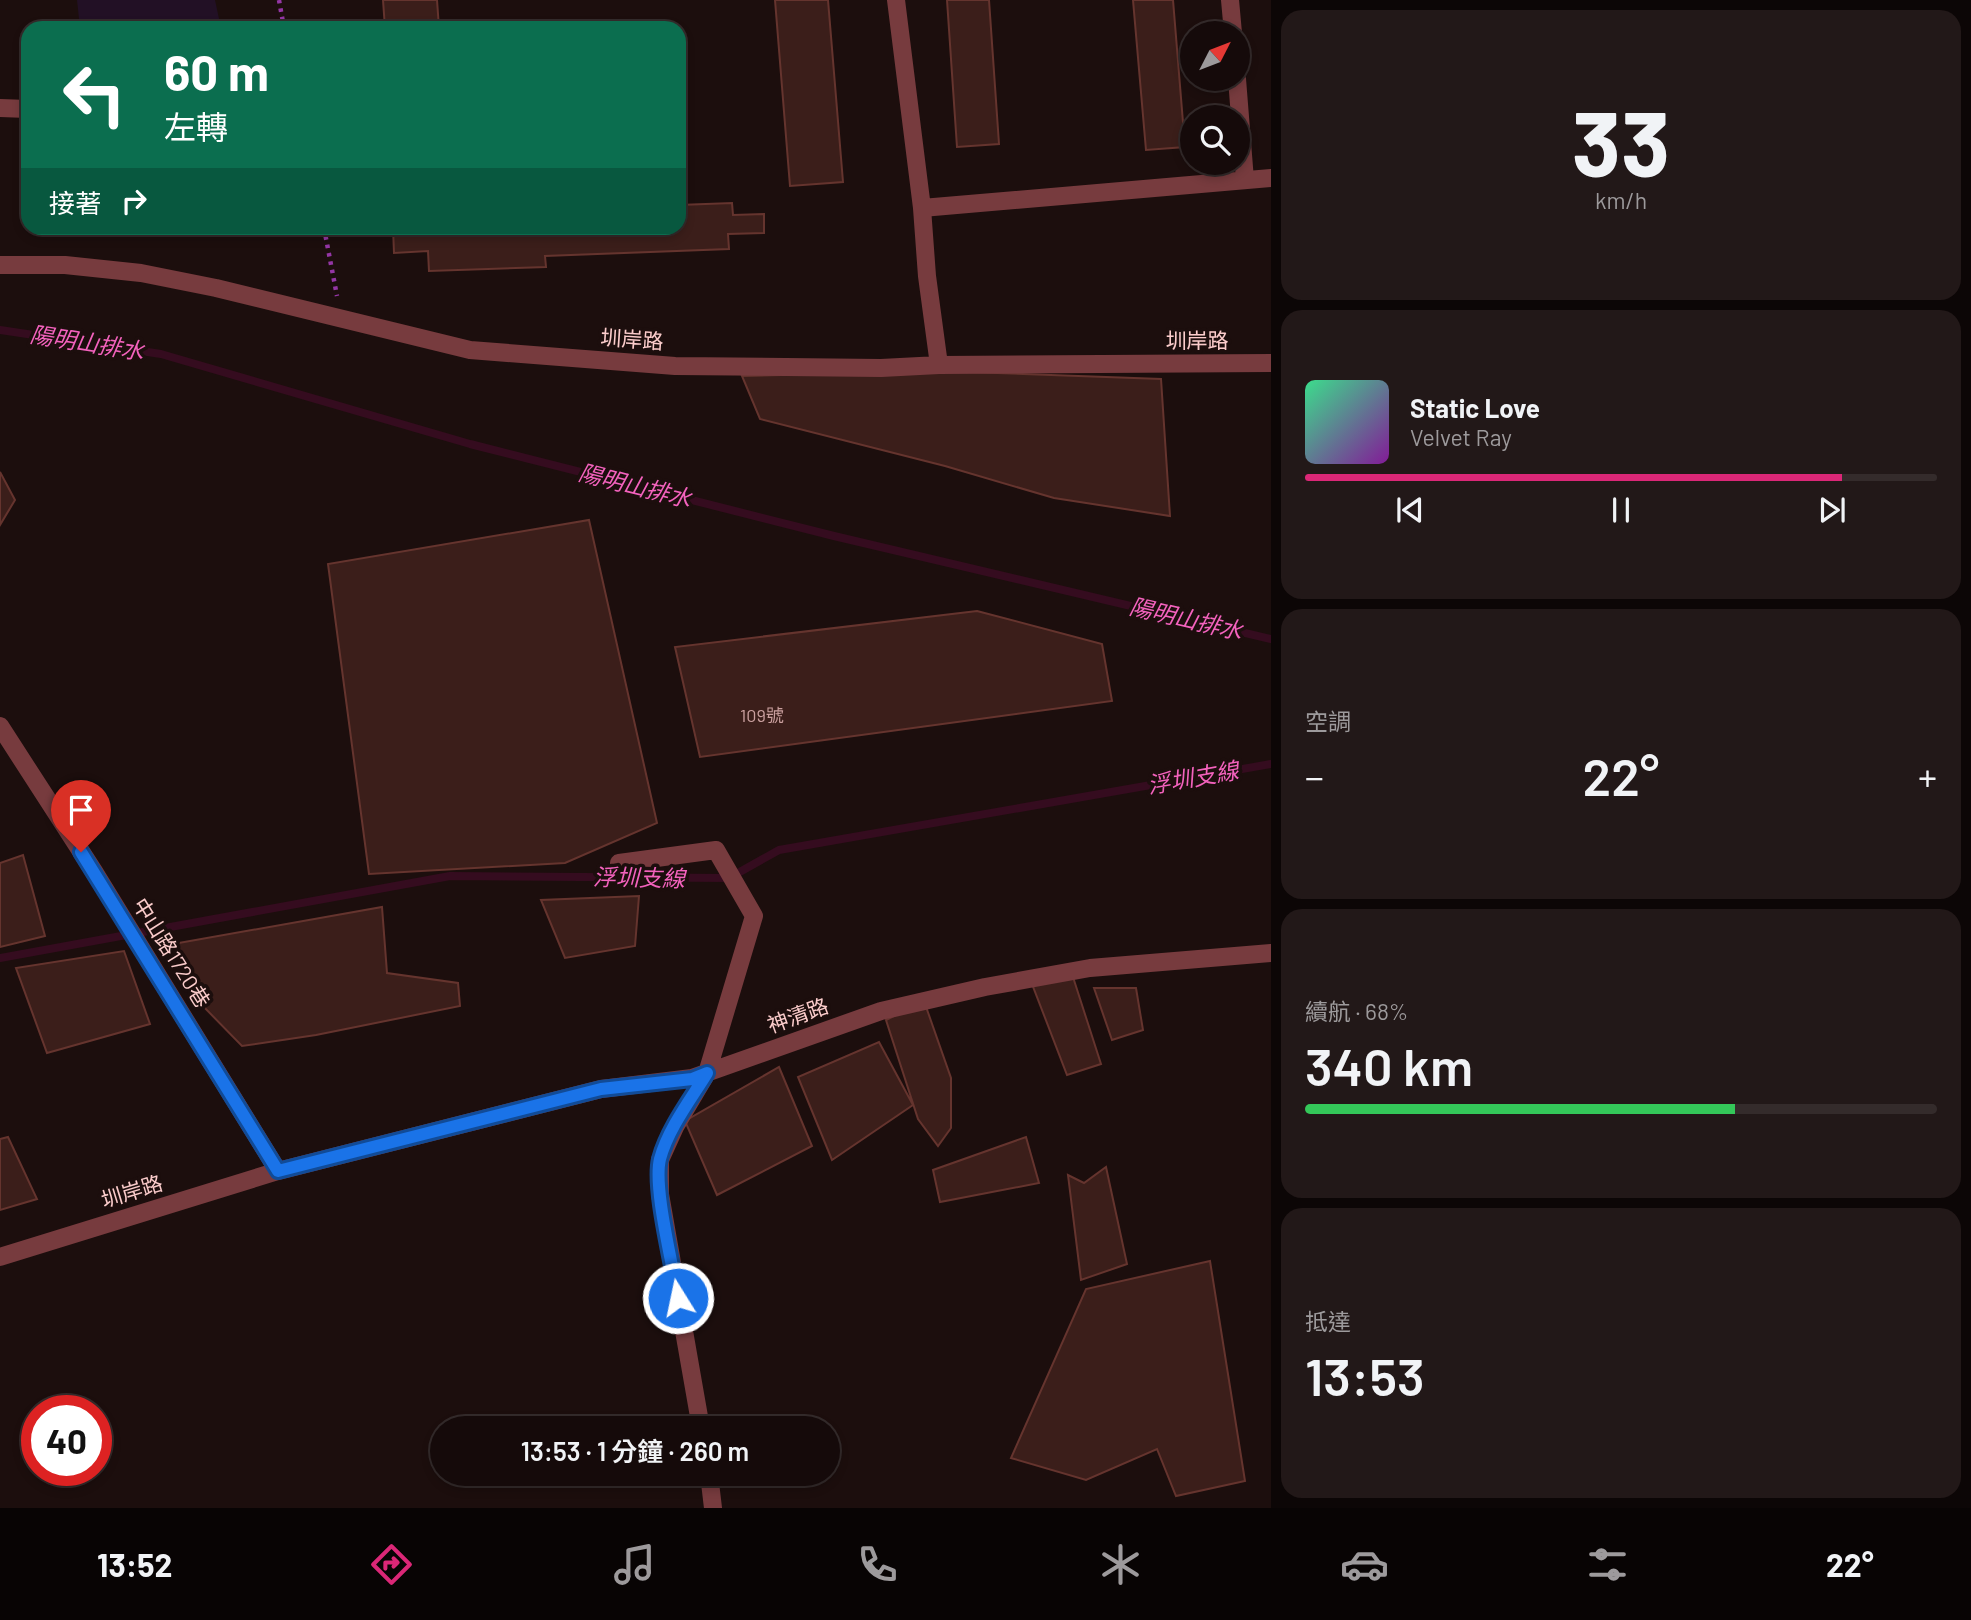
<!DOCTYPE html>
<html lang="zh-TW">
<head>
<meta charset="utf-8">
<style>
  body { margin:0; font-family:Barlow,"Noto Sans TC",sans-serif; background:#221818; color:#f1f3f6; height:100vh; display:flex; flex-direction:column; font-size:26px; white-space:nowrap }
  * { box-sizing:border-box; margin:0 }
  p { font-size:23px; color:#9d9a9c }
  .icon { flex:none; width:38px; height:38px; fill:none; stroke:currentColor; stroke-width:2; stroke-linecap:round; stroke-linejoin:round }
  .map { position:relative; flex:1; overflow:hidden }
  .details { display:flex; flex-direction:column; gap:10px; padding:10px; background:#0c0606; width:700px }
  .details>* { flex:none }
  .hud { position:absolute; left:21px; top:21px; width:665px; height:214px; border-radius:21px; box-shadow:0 4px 10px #0003,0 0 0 2px #342b2b; background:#0b6e4f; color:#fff; overflow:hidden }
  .needle { width:46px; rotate:48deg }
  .fabs { position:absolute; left:1180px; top:21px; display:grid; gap:14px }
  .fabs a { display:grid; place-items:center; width:70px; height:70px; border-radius:50%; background:#150a0a; box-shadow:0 4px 10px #0003,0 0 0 2px #342b2b; font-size:35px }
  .speed { position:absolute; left:21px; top:1395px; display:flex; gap:14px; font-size:35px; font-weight:700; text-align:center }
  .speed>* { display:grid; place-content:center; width:91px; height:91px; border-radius:50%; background:#150a0a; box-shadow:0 4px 10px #0003,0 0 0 2px #342b2b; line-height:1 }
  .speed .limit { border:10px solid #d22; background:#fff; color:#111 }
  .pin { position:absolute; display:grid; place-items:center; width:60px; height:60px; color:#fff; margin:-72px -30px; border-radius:50% 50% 50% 0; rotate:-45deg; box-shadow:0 0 7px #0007 }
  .pin .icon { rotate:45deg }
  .me { position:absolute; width:77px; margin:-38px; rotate:350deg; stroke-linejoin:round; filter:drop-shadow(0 0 5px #0008) }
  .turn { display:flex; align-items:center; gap:24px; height:147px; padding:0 28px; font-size:32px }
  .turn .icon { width:91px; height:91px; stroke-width:2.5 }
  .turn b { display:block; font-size:49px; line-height:60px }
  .then { display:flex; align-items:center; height:66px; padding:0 28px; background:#0003; gap:14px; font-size:26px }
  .big { font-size:52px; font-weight:600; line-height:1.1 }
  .details .card { flex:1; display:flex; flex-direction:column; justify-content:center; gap:10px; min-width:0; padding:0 24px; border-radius:21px; background:#221818 }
  .details .dial { align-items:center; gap:0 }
  .dial b { font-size:91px; line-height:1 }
  .song { display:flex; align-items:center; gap:21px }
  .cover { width:84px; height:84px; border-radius:10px; background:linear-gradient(135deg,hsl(150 70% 55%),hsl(290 70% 35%)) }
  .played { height:7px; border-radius:4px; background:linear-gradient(90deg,#db2777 85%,#342b2b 85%) }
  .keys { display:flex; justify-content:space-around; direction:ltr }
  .heat { display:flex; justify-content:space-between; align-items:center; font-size:38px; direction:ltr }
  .charge { height:10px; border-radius:5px; background:linear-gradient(90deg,#34c759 68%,#342b2b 0) }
  .trip { position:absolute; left:430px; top:1416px; width:410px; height:70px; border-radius:35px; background:#150a0a; box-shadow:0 4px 10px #0003,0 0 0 2px #342b2b; font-weight:600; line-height:70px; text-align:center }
  .dock { display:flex; height:112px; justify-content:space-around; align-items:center; background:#080404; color:#9d9a9c }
  .dock .icon { width:49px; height:49px }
  .dock .current { color:#db2777 }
  .dock b { font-size:32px; color:#f1f3f6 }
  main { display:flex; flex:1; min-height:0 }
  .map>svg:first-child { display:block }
  .green { fill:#221025 }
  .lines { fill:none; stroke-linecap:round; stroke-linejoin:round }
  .stream { stroke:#350c1f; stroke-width:8 }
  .building { fill:#3b1e1a; stroke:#65342e; stroke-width:2 }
  .path { stroke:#9436a5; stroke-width:4.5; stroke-dasharray:3.5 5; stroke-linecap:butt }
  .minor { stroke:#773b3e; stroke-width:18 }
  .route-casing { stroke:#114b97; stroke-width:18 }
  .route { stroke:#1a73e8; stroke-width:12 }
  .labels { text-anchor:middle; stroke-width:7; stroke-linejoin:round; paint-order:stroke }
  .number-label { font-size:18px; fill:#cba09f }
  .street-label { font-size:21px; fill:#fbcccb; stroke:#1c0e0d }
  .water-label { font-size:23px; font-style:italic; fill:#f362bd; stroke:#1c0e0d }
</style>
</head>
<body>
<main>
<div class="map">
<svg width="1271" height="1508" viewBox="0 0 1271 1508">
  <rect width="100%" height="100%" fill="#1c0e0d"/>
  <path class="green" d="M77,0H215L221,28H80Z"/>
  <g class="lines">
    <path class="stream" d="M0,330L161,354L470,444L834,536L1271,639
      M0,958L450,876L729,878L779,850L1271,764"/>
  </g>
  <path class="building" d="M383,0H437L439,28H385Z
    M775,0H828L843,182L790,186Z
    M947,0H989L999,144L957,147Z
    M1133,0H1173L1185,147L1146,150Z
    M732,203L733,215L764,214V233L728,234L729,249L545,256L546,267L429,271L428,251L394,253L393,228H679V205Z
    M941,371L1161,379L1170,516L1054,498L945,466L760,419L742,376Z
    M0,472L15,500L0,525Z
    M589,520L657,823L565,863L369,874L328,564Z
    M977,611L1102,644L1112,701L700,757L675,647Z
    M23,855L45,936L0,947V863Z
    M639,896L635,946L565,958L541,900Z
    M382,907L387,973L458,983L460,1006L316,1035L242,1046L198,1001L173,944Z
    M124,951L150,1024L47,1053L16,968Z
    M1073,977L1101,1064L1067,1075L1032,984Z
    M1094,988H1136L1143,1030L1112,1040Z
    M924,1001L951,1078V1128L938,1146L918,1119L886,1020Z
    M879,1042L913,1105L832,1160L798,1077Z
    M779,1067L812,1146L717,1195L685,1121Z
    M8,1137L37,1199L0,1210V1139Z
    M1026,1137L1039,1183L940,1202L933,1170Z
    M1106,1167L1127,1264L1081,1280L1068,1175L1084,1183Z
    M1210,1261L1245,1481L1176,1496L1157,1449L1086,1480L1011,1458L1086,1289Z"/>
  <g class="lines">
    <path class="path" d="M279,0L284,28
      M324,228L337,296"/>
    <path class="minor" d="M896,0L922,208L927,276L939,365
      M1230,0L1233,33
      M1237,79L1245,180
      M0,108L28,109
      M922,208L1271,178
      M0,265H65L141,273L216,288L470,350L675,366L881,368L939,365L1271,363
      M0,726L95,873L278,1171
      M619,863L716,850L754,916L707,1073L675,1127L660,1160V1194L701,1428
      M0,1257L278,1171L601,1089L692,1078L881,1011L985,987L1090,968L1271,953
      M709,1474L713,1508"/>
  </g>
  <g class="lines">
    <g class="route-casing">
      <path id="route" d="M81,852L278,1171L601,1089L692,1079L707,1073C691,1099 668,1129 660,1159C653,1188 673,1265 678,1298"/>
    </g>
    <use href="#route" class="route"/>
  </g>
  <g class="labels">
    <g class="number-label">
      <text x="762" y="722">109號</text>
    </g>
    <g class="street-label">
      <text transform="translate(632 340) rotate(4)" y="7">圳岸路</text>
      <text x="1197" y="348">圳岸路</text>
      <text transform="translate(171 953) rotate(58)" y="7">中山路1720巷</text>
      <text transform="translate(798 1016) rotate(-20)" y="7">神清路</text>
      <text transform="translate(132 1192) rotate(-17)" y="7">圳岸路</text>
    </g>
    <g class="water-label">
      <text transform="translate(87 343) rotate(9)" y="8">陽明山排水</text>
      <text transform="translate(635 486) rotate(14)" y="8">陽明山排水</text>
      <text transform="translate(1186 619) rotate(13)" y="8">陽明山排水</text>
      <text transform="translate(1193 778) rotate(-10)" y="8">浮圳支線</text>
      <text transform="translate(639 878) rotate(1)" y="8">浮圳支線</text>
    </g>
  </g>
</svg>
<div class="fabs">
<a><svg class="needle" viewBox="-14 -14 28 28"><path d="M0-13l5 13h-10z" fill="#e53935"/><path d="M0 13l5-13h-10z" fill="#9d9a9c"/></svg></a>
<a><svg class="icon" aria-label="search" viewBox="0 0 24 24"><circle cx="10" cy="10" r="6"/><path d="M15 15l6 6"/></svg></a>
</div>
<div class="speed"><div class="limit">40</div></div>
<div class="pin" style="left:81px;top:852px;background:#d93025"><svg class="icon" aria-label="arrive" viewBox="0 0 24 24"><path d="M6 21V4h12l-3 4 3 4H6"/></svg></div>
<svg class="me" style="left:678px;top:1298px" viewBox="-20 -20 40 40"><circle r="17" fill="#1a73e8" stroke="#fff" stroke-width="3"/><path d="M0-11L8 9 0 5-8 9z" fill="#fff"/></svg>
<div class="trip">13:53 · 1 分鐘 · 260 m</div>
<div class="hud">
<div class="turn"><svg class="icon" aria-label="left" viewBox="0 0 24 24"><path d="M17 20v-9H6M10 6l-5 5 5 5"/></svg><div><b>60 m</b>左轉</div></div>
<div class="then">接著<svg class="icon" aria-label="right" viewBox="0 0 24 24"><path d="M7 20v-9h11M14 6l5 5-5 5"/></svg></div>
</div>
</div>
<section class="details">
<div class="card dial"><b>33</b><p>km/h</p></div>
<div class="card">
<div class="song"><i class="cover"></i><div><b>Static Love</b><p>Velvet Ray</p></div></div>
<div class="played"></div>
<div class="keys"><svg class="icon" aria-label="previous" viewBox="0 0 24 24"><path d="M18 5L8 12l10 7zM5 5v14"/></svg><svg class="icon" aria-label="pause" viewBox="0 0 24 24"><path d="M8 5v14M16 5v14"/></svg><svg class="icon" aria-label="next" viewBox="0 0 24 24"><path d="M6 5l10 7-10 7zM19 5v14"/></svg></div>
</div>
<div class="card"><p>空調</p>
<div class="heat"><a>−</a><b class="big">22°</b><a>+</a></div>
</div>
<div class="card"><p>續航 · 68%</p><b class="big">340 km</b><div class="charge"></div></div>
<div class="card"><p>抵達</p><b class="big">13:53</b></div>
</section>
</main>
<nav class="dock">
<b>13:52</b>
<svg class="icon current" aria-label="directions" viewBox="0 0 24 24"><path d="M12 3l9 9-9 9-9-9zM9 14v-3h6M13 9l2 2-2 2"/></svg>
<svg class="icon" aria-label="music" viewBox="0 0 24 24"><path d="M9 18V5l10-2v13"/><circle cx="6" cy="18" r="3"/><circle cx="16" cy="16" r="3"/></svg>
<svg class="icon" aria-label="phone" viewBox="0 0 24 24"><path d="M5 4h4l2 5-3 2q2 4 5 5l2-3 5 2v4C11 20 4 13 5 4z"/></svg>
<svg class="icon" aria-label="climate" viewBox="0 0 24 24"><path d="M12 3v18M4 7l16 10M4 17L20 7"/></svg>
<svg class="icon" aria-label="car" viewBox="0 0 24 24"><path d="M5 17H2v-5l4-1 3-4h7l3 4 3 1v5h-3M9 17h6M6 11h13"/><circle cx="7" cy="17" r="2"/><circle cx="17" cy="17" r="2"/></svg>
<svg class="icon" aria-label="filters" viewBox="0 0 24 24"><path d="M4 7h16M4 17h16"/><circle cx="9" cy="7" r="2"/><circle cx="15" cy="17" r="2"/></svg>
<b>22°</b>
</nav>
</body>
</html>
